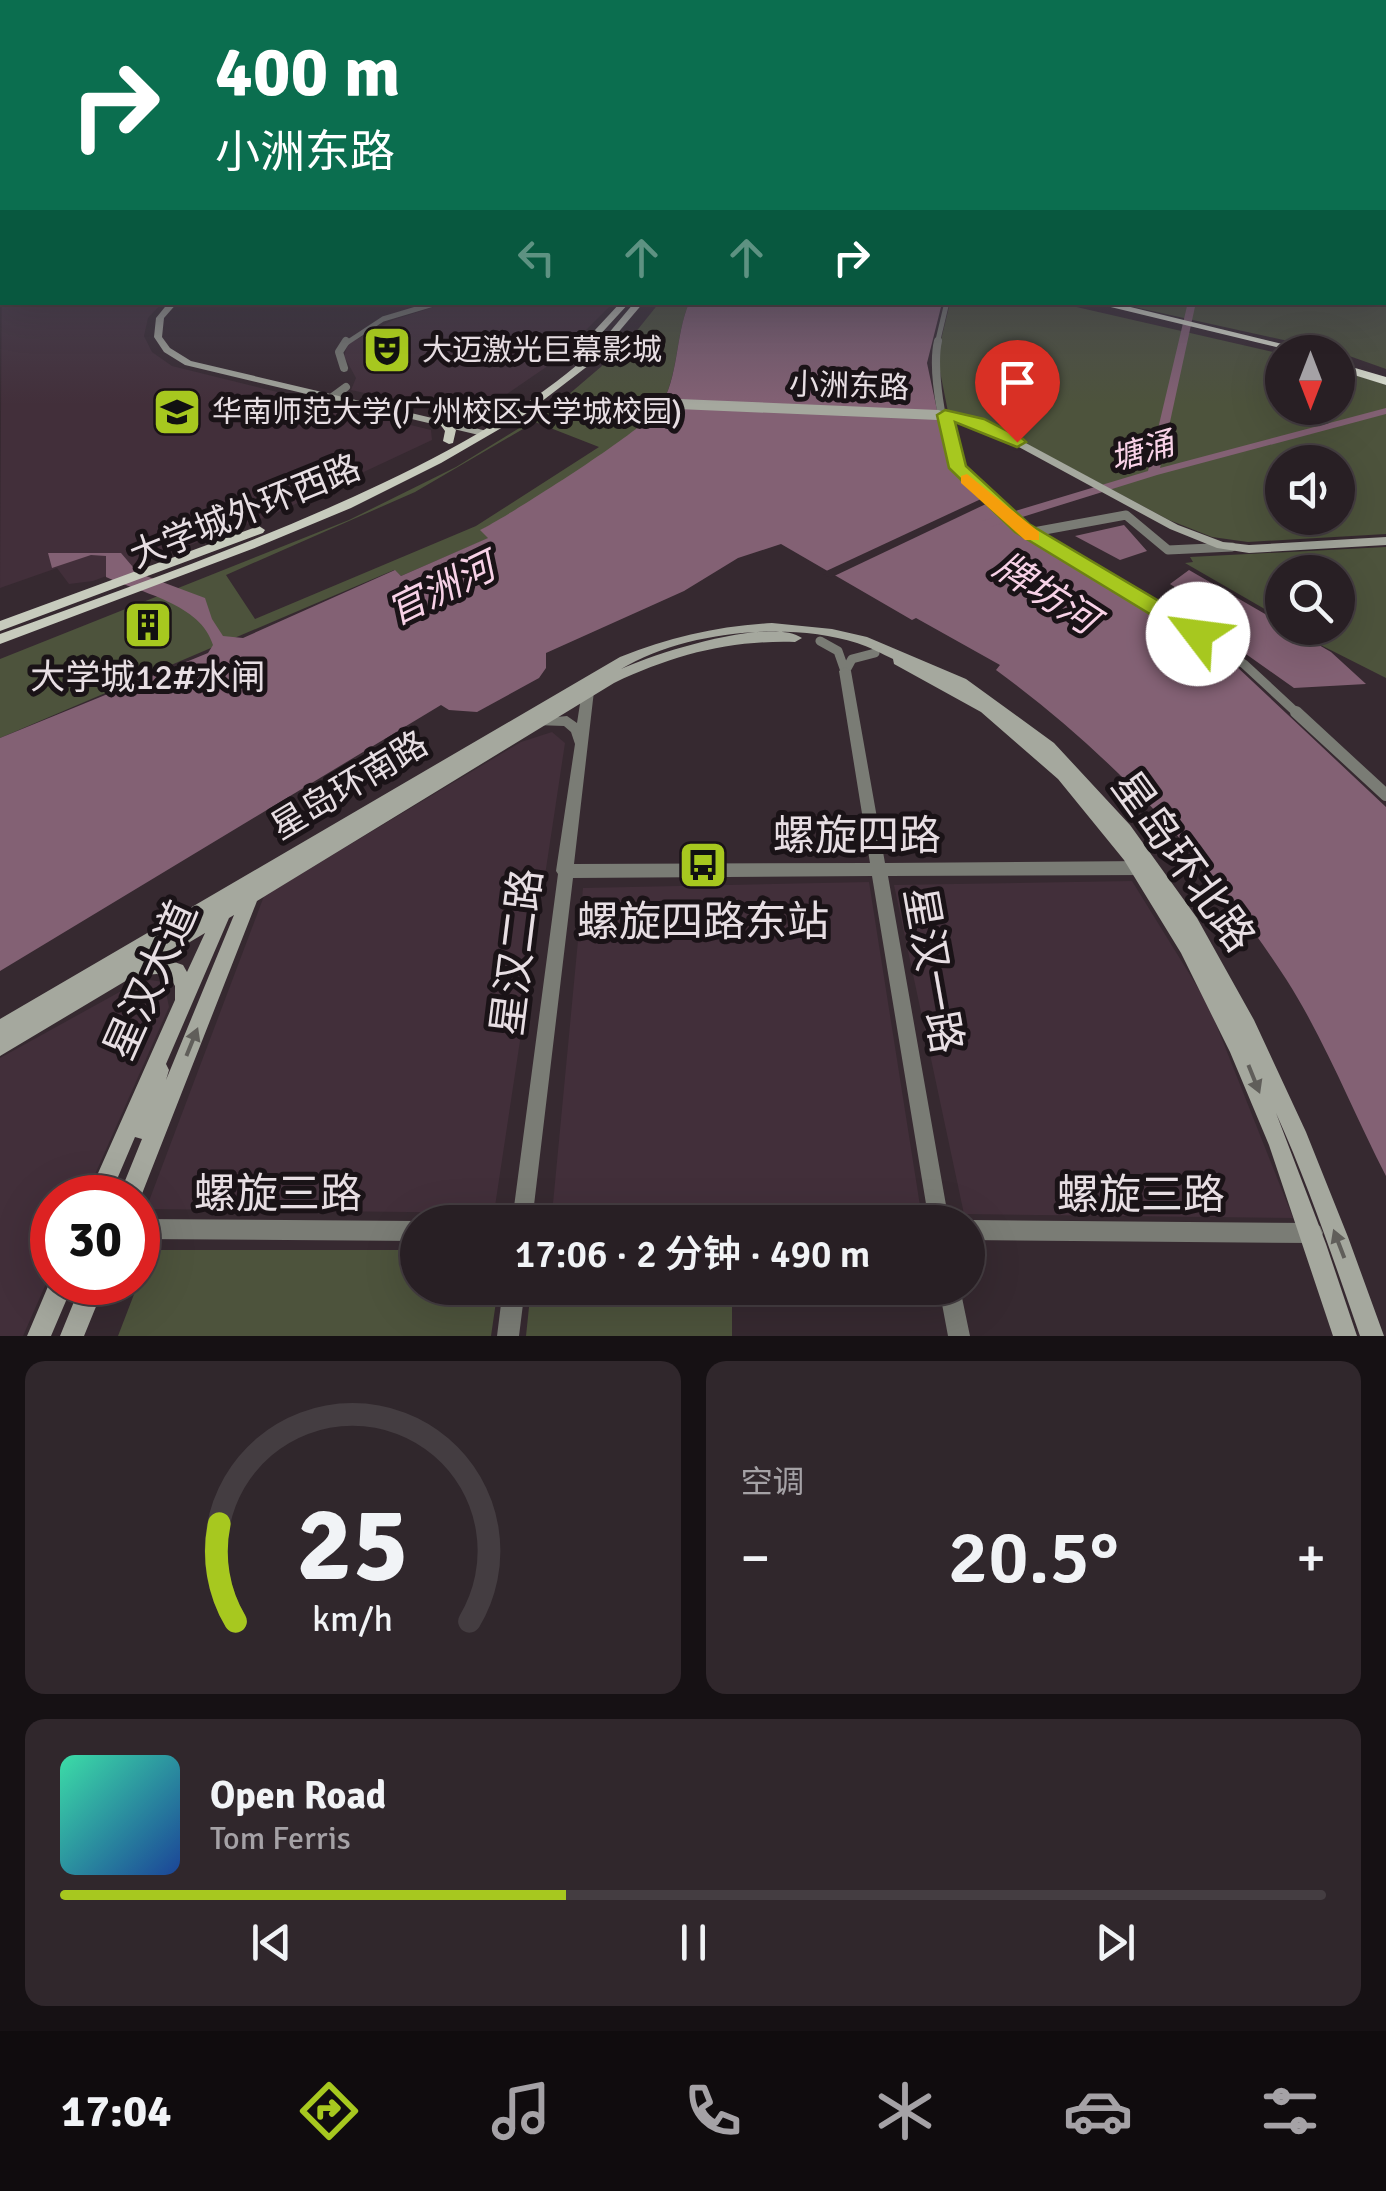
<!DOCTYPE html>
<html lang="zh">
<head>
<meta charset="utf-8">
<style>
  body { margin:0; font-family:Signika,"Noto Sans SC",sans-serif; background:#30272c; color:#f1f3f6; height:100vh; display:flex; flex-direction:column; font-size:38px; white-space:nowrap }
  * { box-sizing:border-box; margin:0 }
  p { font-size:32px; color:#a5a2a6 }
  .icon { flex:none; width:55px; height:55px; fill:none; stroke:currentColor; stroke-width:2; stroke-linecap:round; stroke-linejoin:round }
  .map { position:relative; height:1336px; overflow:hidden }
  .drawer { display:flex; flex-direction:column; gap:25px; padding:25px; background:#161114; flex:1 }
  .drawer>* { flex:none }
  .hud { position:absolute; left:0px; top:0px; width:1388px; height:305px; box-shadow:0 10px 40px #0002,0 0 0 2px #443d41; background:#0b6e4f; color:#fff; overflow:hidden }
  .needle { width:65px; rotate:180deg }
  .fabs { position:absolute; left:1265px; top:335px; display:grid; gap:20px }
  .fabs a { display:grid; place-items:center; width:90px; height:90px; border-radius:50%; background:#281f24; box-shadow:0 10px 40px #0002,0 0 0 2px #443d41; font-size:50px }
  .speed { position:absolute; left:30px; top:1175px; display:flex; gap:20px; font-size:50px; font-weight:700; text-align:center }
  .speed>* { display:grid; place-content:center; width:130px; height:130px; border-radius:50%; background:#281f24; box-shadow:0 10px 40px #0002,0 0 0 2px #443d41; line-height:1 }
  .speed .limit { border:15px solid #d22; background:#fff; color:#111 }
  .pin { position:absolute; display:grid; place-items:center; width:85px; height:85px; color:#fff; margin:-102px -42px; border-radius:50% 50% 50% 0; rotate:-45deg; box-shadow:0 0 10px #0007 }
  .pin .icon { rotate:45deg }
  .me { position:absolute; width:110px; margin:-55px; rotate:300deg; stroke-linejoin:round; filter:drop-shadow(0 0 8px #0008) }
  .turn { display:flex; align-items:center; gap:35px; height:210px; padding:0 50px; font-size:45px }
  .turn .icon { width:130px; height:130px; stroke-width:2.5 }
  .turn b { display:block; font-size:70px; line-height:85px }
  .lanes { display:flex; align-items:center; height:95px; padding:0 50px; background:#0003; justify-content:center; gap:50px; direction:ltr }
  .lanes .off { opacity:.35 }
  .big { font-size:75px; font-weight:600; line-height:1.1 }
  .drawer .widget { flex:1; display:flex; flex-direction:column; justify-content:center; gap:15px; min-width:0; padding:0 35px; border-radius:20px; background:#30272c }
  .drawer .dial { align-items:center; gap:0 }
  .dial svg { height:260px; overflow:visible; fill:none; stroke:#443d41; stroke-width:7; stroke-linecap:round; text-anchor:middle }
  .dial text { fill:#f1f3f6; stroke:none }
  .song { display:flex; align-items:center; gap:30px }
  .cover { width:120px; height:120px; border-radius:15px; background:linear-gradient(135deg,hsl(160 70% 55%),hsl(220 70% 35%)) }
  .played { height:10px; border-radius:5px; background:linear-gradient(90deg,#a7c81f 40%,#443d41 40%) }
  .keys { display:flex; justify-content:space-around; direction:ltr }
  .heat { display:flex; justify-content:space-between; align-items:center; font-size:55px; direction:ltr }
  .drawer .tiles { flex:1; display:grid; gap:25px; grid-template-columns:1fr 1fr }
  .widget:last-child { grid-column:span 2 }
  .trip { position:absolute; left:400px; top:1205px; width:585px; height:100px; border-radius:50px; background:#281f24; box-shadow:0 10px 40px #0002,0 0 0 2px #443d41; font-weight:600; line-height:100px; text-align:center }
  .tabs { display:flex; height:160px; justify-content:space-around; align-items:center; background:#100c0e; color:#a5a2a6 }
  .tabs .icon { width:70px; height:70px }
  .tabs .current { color:#a7c81f }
  .tabs b { font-size:45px; color:#f1f3f6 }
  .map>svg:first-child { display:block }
  .built { fill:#422f3a }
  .green { fill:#4d533c; fill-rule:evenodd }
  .water { fill:#836174 }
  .pier { fill:#362930 }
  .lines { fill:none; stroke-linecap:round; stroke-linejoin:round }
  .river { fill:#836174; fill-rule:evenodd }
  .minor-far3 { stroke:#7a7c75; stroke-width:5 }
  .minor-far2 { stroke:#7a7c75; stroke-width:8 }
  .minor-far1 { stroke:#7a7c75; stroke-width:9 }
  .minor { stroke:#7a7c75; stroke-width:12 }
  .tertiary { fill:#7a7c75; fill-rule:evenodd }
  .secondary { fill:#a5a89e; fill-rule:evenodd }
  .primary { fill:#c7cbbd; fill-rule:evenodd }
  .motorway { fill:#e5ead9; fill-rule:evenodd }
  .secondary-bridge { stroke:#a5a89e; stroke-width:10 }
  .oneway { fill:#605e5a }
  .route { fill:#a7c81f; stroke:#6d8214; stroke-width:2.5 }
  .slow { fill:#f59e0b }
  .labels { text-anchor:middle; stroke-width:10; stroke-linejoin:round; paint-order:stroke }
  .far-poi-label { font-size:30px; fill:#e7dee3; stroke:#1a1317; text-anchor:start }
  .far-street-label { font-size:30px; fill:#e7dee3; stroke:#1a1317 }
  .far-water-label { font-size:32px; font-style:italic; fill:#f8d2e7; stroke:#1a1317 }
  .street-label { font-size:35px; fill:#e7dee3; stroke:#1a1317 }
  .poi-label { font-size:35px; fill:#e7dee3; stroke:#1a1317 }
  .water-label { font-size:38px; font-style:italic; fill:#f8d2e7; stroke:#1a1317 }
  .near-street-label { font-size:42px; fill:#e7dee3; stroke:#1a1317 }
  .near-poi-label { font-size:42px; fill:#e7dee3; stroke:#1a1317 }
</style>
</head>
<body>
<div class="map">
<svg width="1386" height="1336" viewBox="0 0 1386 1336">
  <rect width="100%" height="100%" fill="#362930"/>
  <path class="built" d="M2,234V302L162,303L148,318L144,336L152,352L172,366L431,430L432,440L274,514L93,581L69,584L57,568L0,588Z
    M450,302L613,303L555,361L478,414L463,415L351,390L356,378L344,356L348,344L393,320Z
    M552,732L565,743L494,1213L146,1209L264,896L521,742Z
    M1132,881L1208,1004L1293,1218L964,1214L894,885Z
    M869,882L921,1212L552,1214L583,888Z
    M143,979L164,982L169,1007L85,1197L52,1198V1270L23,1336H0V1058Z"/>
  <path class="green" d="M1386,218V369L1338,352L1116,303L1385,302Z
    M659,303H689C675,336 679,376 660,407C645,432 514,514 481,530L489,538L401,576L394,570L0,738V659L349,520L456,467L547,411L654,406L653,399L568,395L623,348ZM535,422L599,447L476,526L255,619L226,575L415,492Z
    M950,303H1059L1282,354V408H1338V369L1386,385V534L1248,542L1212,537L1169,520L989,424L948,412L937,356ZM1282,462H1338V518H1282Z
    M1386,547V678L1287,628H1338V572H1282V619L1185,563L1193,562L1190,557Z
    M151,1250H417L418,1288H498L491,1336H118Z
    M531,1288H732V1336H526Z"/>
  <path class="water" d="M689,303H942L927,363L947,457L958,477L1004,519L1019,518L1006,524L1029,541L1236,666L1386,807V1176C1353,1112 1325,1040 1286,979C1206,856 1114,757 996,670L1000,665L916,618L912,620L781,544L738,558L684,591L546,653V668L539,678L477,712L449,710L441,705L0,971V738L208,653L213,645C201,604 141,593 106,577V556L91,555L52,568L48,553H121L138,573L205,598L212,619L223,636L243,638L395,570L401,576L488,538L480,530C510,515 646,429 660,407C679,377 675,336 689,303Z
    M1124,525L1147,551L1120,560L1075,536Z
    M1189,570L1331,652L1366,684L1294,688L1198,620L1211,610L1170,584Z"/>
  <path class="pier" d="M981,499L988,503L830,578L822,573Z"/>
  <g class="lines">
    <path class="river" d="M1385,246H1386V250H1385Z
      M1188,302H1196L1160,468L1386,408V414L1157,475L990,527H982V521L1148,471Z"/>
    <path class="minor-far3" d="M345,344L383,319L440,302
      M937,344L947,302"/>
    <path class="minor-far2" d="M938,341C931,370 944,449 962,473C971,485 986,495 998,505
      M344,368L339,352L346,341
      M331,398L346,387"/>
    <path class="minor-far1" d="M995,503L1043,544L1244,664L1299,715
      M1028,533L1126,515L1168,550L1232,547
      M820,641L838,651L845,671
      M846,670L852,659L875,653"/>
    <path class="minor" d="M1296,712L1386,795"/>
    <path class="tertiary" d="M845,667L851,671L885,863L1146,861L1151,863L1154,868L1151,873L1146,875L888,876L949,1222H929L872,876L573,878L532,1222H512L558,874L556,871L575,744L571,732L564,726L536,725L534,722L536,719L567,716L577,723L582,691L588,686L594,691L574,864L870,863L839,671Z
      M138,1219L418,1221L422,1222H418V1241L138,1239Z
      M968,1220L1313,1223L1320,1226L1323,1233L1320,1240L1313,1243L968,1240V1222H961Z
      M503,1288H525L519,1336H497Z
      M939,1288H960L970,1336H948Z"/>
    <path class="secondary" d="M169,302H178L164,318L162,337L170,348L191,361L483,430L488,433L483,436L185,365L164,352L154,337L156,318Z
      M569,400H655L660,403L655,406H569L520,413L515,410L520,407Z
      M938,412L987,422L1178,525L1223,542L1249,545L1386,537V545L1249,553L1217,548L1170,529L980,426L935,417V413Z
      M772,623L832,629L867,637L966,679L1054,743L1130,825L1197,918L1254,1020L1306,1132L1348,1237L1384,1336H1360C1334,1261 1309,1186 1276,1113L1326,1244L1357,1336H1333L1269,1145L1230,1052L1181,953L1124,860L1058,779L981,712L894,664L893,659C882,654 870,647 857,643C787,621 684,631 621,669C655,653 771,616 802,638L795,642C729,640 673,655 614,683L257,901L138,1204V1198H118L142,1139L135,1137L109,1198H87L175,1000V986L170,978L157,974L134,976L0,1056V1019L620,657C670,637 718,626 772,623ZM234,915L166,1080L169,1070L166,1064L229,918ZM205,933L187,972L183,965L163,958Z
      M52,1277V1282H74L51,1336H27Z
      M82,1282H106L84,1336H60Z"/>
    <path class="primary" d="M0,228H2V233H0Z
      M621,302H630L575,362H569V358Z
      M635,302H644L593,362L524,415L441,463L351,508L257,547L0,644V634C129,587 259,542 383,483C454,449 524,411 584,359C602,343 618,321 635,302Z
      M445,421L456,430L453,443L449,444L443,441L445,431L440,424Z
      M259,526L265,530L263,533L0,631V621Z"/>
    <path class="motorway" d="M1090,302H1110L1315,352H1297Z
      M1338,363L1386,377V385L1338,370Z"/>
    <path class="secondary-bridge" d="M655,403L938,415"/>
  </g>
  <defs><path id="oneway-solid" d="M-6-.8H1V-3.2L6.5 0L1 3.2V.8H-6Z" transform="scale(2.5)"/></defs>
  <g class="oneway">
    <use href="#oneway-solid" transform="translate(192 1042) rotate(-68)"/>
    <use href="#oneway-solid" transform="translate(1254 1079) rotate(68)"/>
    <use href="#oneway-solid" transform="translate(1339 1244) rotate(-111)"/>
  </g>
  <linearGradient id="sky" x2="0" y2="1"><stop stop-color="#1e171a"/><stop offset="0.54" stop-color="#4c4959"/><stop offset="1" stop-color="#4c4959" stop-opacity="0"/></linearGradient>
  <rect width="1386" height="405" fill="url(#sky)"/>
  <path class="route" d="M945,410L984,419L1023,439L1026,442L1017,447L955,422L966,466L1029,524L1206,629V639H1191L1015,532L949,468L937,415Z"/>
  <path class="slow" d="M967,474L1039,532V540H1025L961,483V476Z"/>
  <defs>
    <g id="theatre-square" transform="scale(2.5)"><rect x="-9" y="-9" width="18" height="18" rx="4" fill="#a7c81f" stroke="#1a1317"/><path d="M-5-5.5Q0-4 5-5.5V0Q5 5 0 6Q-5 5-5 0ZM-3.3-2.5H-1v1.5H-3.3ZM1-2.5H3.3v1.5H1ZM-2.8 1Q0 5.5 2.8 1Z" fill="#111"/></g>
    <g id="university-square" transform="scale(2.5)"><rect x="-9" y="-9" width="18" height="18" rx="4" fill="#a7c81f" stroke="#1a1317"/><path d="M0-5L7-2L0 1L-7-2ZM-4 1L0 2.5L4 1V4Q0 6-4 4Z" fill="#111"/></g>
    <g id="building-square" transform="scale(2.5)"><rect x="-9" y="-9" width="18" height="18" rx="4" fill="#a7c81f" stroke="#1a1317"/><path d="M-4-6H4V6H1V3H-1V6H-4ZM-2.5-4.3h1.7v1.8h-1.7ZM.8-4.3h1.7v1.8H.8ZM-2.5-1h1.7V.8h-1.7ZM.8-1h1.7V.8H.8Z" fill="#111"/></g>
    <g id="bus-square" transform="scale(2.5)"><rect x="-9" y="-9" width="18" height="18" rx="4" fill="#a7c81f" stroke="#1a1317"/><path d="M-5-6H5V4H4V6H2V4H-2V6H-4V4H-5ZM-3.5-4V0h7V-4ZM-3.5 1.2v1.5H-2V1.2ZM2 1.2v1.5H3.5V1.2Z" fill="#111"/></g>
  </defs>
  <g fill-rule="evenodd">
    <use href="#theatre-square" x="387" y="350"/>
    <use href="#university-square" x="177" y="412"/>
    <use href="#building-square" x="148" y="625"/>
    <use href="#bus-square" x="703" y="865"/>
  </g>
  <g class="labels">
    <g class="far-poi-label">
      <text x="422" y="360">大迈激光巨幕影城</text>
      <text x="212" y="422">华南师范大学(广州校区大学城校园)</text>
    </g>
    <g class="far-street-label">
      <text transform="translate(849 386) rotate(2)" y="10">小洲东路</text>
    </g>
    <g class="far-water-label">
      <text transform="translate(1142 451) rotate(-16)" y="11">塘涌</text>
    </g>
    <g class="street-label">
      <text transform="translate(245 511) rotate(-22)" y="12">大学城外环西路</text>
      <text transform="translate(349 785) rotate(-31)" y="12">星岛环南路</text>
    </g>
    <g class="poi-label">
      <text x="148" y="689">大学城12#水闸</text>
    </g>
    <g class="water-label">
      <text transform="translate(441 589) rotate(-26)" y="13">官洲河</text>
      <text transform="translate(1046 593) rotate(33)" y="13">牌坊河</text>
    </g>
    <g class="near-street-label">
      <text x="857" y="850">螺旋四路</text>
      <text transform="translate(1184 861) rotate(54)" y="15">星岛环北路</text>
      <text transform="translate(516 952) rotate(-83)" y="15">星汉二路</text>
      <text transform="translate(934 970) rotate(80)" y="15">星汉一路</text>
      <text transform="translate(150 980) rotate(-66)" y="15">星汉大道</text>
      <text x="278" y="1208">螺旋三路</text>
      <text x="1141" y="1209">螺旋三路</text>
    </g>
    <g class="near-poi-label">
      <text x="703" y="936">螺旋四路东站</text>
    </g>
  </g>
</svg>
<div class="fabs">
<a><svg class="needle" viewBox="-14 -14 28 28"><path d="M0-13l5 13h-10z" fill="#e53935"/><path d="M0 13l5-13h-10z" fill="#a5a2a6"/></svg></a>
<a><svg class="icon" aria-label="sound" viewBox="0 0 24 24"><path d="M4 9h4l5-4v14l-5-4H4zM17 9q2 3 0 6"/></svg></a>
<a><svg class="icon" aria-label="search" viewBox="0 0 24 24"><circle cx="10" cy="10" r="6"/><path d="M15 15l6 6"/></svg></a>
</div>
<div class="speed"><div class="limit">30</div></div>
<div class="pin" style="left:1017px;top:442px;background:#d93025"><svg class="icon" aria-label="arrive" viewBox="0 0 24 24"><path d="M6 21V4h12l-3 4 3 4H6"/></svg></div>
<svg class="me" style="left:1198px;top:634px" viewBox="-20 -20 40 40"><circle r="19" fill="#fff"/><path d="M0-13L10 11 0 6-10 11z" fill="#a7c81f"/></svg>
<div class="trip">17:06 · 2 分钟 · 490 m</div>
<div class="hud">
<div class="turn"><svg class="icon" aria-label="right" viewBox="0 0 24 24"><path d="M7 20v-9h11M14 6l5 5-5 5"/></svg><div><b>400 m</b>小洲东路</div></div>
<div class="lanes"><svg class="icon off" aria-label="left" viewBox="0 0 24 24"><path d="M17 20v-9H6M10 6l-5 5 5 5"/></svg><svg class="icon off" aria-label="ahead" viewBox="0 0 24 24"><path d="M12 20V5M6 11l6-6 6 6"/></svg><svg class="icon off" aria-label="ahead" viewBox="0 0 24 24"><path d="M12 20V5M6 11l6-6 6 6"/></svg><svg class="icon" aria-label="right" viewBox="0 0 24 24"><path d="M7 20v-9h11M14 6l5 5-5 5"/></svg></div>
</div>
</div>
<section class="drawer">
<div class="tiles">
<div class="widget dial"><svg viewBox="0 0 100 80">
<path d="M14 69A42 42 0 1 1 86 69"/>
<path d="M14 69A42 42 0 0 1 9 39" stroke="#a7c81f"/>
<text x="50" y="56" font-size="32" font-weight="700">25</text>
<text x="50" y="72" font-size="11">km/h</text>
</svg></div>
<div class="widget"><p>空调</p>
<div class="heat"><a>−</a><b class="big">20.5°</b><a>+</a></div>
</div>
<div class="widget">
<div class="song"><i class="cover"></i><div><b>Open Road</b><p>Tom Ferris</p></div></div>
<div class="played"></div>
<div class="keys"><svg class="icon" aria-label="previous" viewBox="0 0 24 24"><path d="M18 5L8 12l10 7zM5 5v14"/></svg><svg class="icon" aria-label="pause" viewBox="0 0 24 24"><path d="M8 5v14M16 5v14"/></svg><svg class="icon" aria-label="next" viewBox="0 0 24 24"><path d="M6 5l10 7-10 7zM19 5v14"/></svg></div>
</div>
</div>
</section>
<nav class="tabs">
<b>17:04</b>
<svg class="icon current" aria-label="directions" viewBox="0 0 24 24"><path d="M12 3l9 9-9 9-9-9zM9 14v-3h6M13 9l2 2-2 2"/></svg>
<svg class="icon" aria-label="music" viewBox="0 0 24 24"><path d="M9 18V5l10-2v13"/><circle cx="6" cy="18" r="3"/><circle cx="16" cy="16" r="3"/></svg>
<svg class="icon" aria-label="phone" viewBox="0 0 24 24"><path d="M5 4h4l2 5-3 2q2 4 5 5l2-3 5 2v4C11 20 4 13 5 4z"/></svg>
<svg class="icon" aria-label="climate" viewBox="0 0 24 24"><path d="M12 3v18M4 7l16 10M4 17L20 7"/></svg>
<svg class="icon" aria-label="car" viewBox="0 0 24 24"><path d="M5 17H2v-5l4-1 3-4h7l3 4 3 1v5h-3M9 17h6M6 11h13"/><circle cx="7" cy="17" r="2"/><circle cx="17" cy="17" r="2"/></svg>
<svg class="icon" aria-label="filters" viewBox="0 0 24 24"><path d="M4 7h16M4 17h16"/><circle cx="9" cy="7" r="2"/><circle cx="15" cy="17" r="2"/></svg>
</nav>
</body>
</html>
